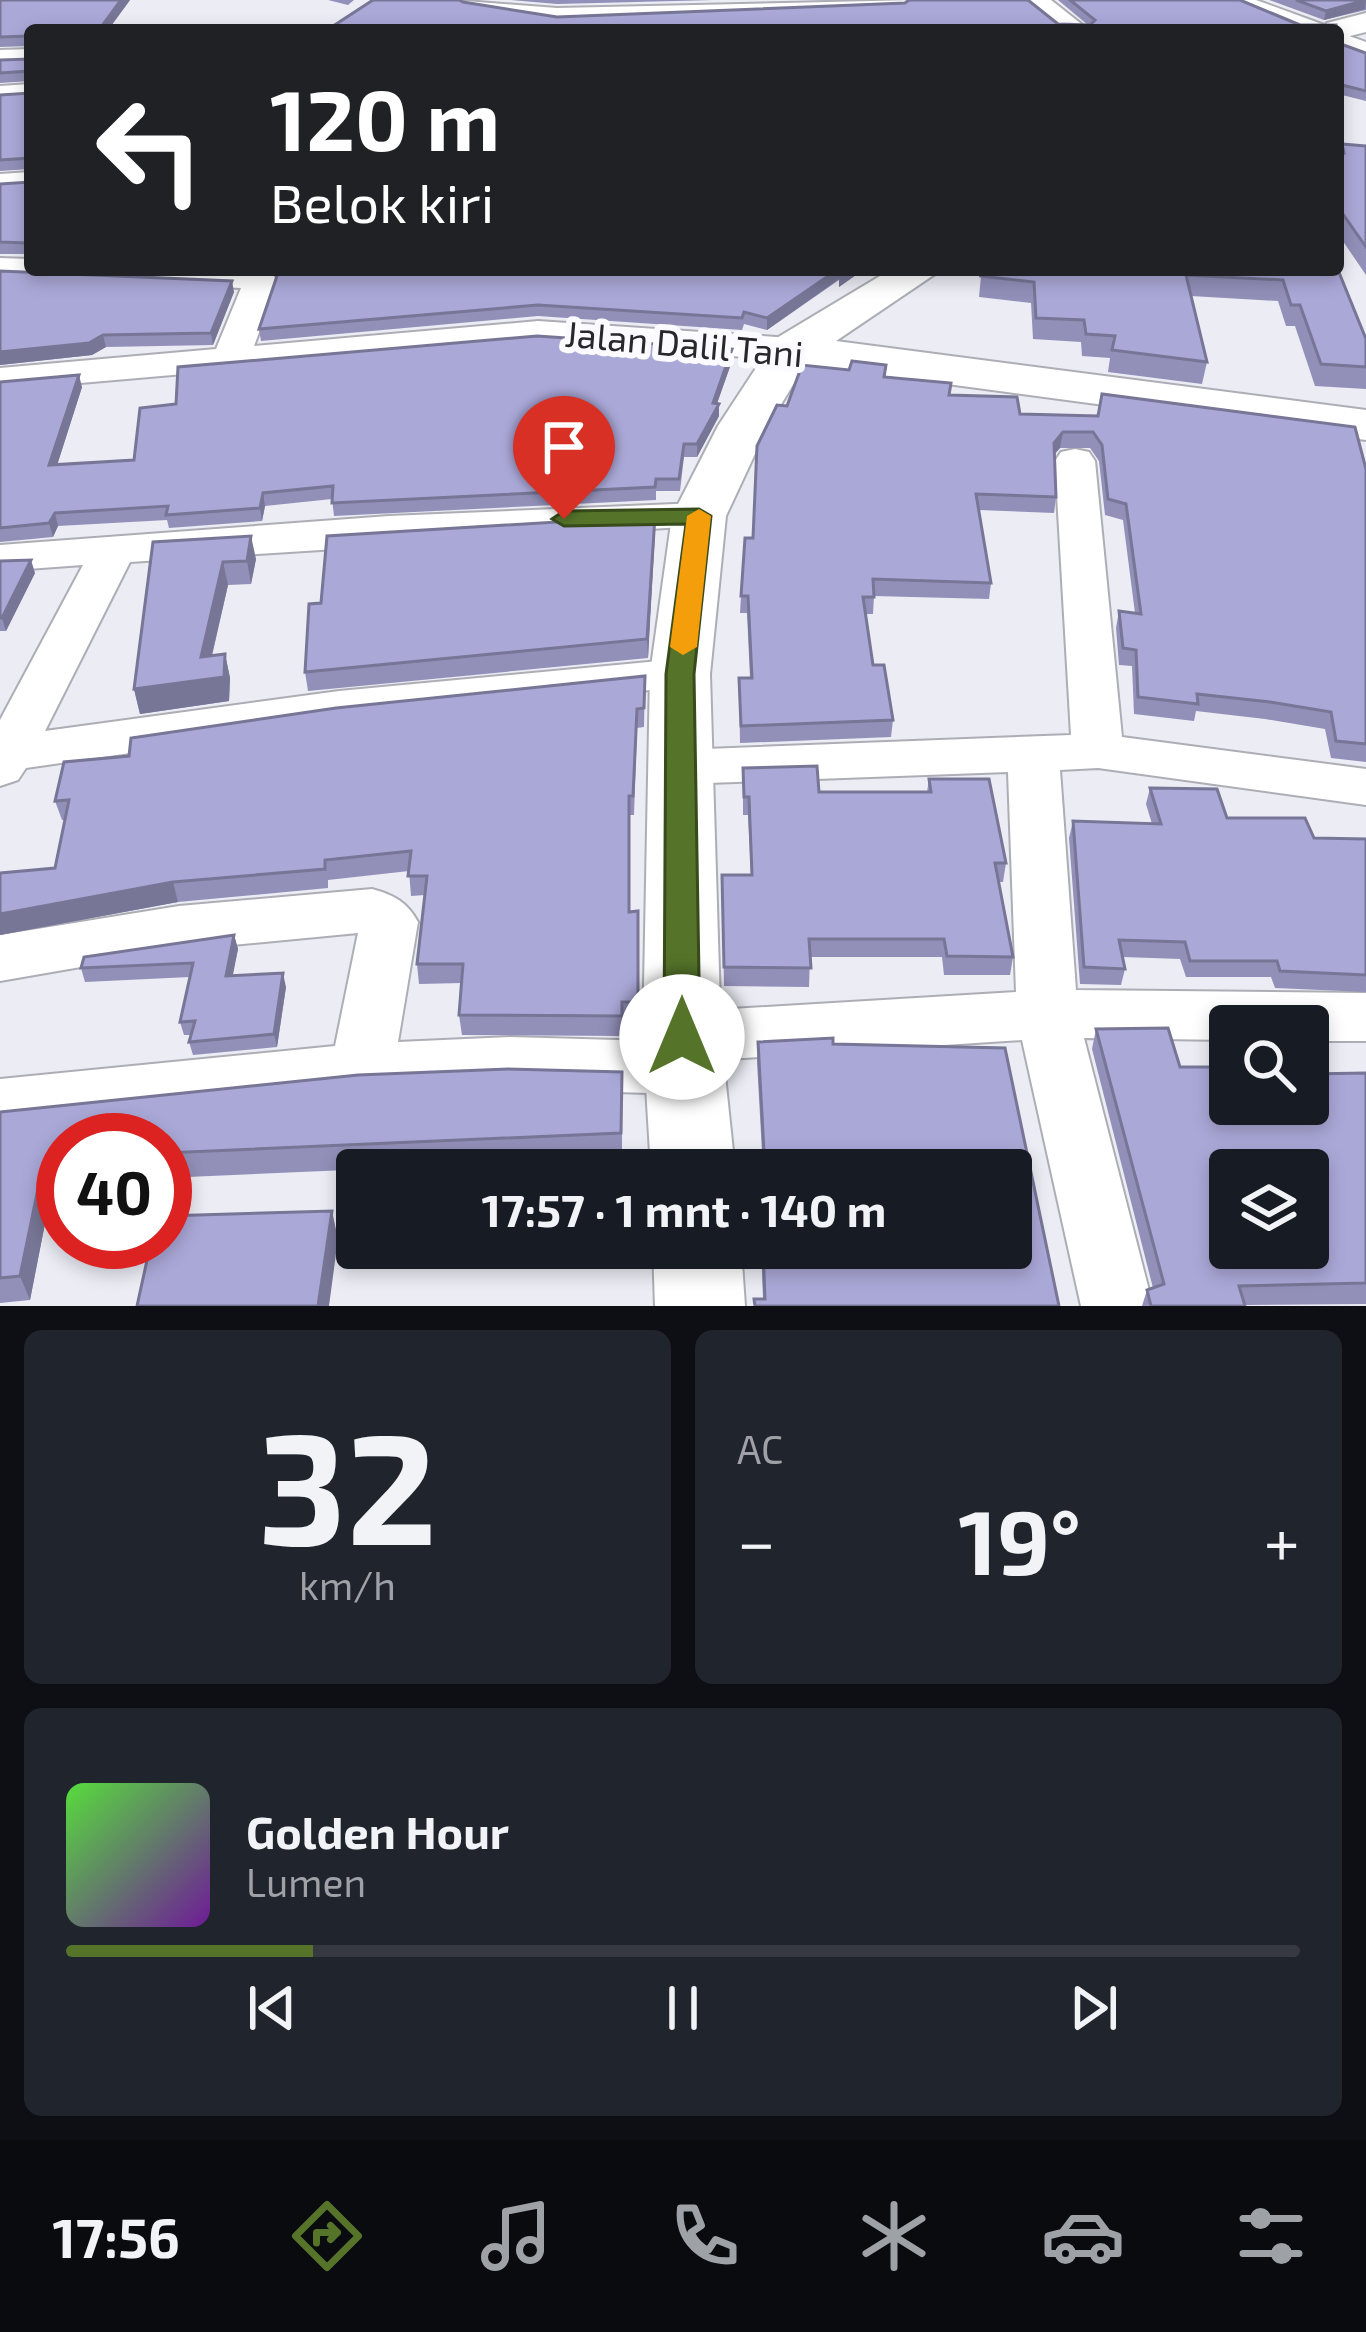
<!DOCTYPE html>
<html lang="id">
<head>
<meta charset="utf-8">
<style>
  body { margin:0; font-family:"Exo 2",sans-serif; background:#20242c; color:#f1f3f6; height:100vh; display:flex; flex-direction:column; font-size:45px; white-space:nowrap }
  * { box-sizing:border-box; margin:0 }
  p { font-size:39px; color:#9ea1a6 }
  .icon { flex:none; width:66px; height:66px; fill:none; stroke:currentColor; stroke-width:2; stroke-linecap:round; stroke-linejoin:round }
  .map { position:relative; height:1306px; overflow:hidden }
  .sheet { display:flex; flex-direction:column; gap:24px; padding:24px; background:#0d0f14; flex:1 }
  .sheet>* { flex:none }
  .guide { position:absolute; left:24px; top:24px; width:1320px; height:252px; border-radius:12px; box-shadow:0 6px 18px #0003; background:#202124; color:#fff; overflow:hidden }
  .tools { position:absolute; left:1209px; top:1005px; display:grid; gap:24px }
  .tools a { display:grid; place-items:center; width:120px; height:120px; border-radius:12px; background:#171b24; box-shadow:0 6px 18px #0003; font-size:60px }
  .speed { position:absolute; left:36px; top:1113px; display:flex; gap:24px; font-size:60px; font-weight:700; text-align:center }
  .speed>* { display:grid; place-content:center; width:156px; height:156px; border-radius:50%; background:#171b24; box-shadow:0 6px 18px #0003; line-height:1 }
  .speed .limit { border:18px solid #d22; background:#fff; color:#111 }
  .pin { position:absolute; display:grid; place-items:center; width:102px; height:102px; color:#fff; margin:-123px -51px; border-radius:50% 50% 50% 0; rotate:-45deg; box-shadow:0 0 12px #0007 }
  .pin .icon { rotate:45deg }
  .me { position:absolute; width:132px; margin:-66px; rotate:0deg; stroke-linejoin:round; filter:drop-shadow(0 0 9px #0008) }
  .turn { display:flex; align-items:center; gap:42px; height:252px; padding:0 48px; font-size:54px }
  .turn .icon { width:156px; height:156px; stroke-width:2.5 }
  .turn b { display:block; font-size:84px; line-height:102px }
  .big { font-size:90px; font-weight:700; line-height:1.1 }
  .sheet .card { flex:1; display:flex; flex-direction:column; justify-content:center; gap:18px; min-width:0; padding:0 42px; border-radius:18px; background:#20242c }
  .sheet .dial { align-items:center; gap:0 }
  .dial b { font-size:156px; line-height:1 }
  .song { display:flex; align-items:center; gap:36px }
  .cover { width:144px; height:144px; border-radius:18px; background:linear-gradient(135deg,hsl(110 70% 55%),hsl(280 70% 35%)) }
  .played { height:12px; border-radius:6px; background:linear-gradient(90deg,#55742a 20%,#363941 20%) }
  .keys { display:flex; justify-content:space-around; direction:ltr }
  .heat { display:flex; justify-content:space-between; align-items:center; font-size:66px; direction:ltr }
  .sheet .tiles { flex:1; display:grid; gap:24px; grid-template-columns:1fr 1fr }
  .card:last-child { grid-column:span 2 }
  .trip { position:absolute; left:336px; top:1149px; width:696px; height:120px; border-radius:12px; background:#171b24; box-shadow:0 6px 18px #0003; font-weight:700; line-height:120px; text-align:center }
  .dock { display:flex; height:192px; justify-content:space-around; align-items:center; background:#090b0e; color:#9ea1a6 }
  .dock .icon { width:84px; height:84px }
  .dock .selected { color:#55742a }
  .dock b { font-size:54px; color:#f1f3f6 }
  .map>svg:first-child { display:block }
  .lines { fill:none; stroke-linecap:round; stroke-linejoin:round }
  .minor-casing { stroke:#adadb5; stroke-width:4 }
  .tertiary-casing { stroke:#adadb5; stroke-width:4 }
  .minor { fill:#fff; fill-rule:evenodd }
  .tertiary { fill:#fff; fill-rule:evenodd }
  .wall { fill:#9290b9 }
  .shaded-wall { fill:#777696 }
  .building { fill:#aaa8d7; stroke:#777696; stroke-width:3; fill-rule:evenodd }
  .route { fill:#55742a; stroke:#374b1b; stroke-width:3 }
  .slow { fill:#f59e0b }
  .labels { text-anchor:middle; stroke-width:12; stroke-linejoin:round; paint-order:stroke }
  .far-street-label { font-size:36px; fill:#28282b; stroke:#fafaff }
</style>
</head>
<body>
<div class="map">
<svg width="1366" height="1306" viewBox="0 0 1366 1306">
  <rect width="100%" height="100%" fill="#ececf5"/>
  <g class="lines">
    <g class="minor-casing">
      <path id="minor" d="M452,0L557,8L916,0L904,7L557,22L464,7Z
        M1023,0H1051L1089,30H1060Z
        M1219,0H1256L1338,30H1300Z
        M1338,32L1366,42V59L1338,49Z
        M30,49V65L0,66V50Z
        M30,84V100L0,102V86Z
        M30,172V190L0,192V174Z
        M0,258L30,259V270L269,271L278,281L254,346L538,321L791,338L809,349L791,360L538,343L0,390V368L216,349L241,288L0,278Z
        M1075,449L1089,452L1095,461L1122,737L1366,769V805L1098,768L1060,770L1076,990L1366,993V1041H1308V1026H1230V1040L1084,1038L1153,1306H1081L1022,1040L712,1060L717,1068L707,1086L685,1094L510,1089L362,1095L0,1133V1079L335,1046L358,933L179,950L0,981V935L179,906L372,889C394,895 407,902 418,922L398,1042L510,1037L653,1041L660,1019L682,1012L1016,992L1008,772L680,784L662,779L654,767L662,755L680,750L1071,735L1055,461L1061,452Z
        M699,503L714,507L720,516L714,525L130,562L45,731L339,691L680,659L697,663L704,674L697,685L339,723L26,768L18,780L0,786V720L83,565L0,571V545L389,516Z"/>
    </g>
    <g class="tertiary-casing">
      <path id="tertiary" d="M1366,13V32L1338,39V30H1322L1327,23Z
        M890,270H941L836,341L1366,410V440L805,365L768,426L726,516L710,674L721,1037L735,1170H651L643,1037L650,674L672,516L718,426L775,339Z
        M653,1248H741L745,1306H655Z"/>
    </g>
    <use href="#minor" class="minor"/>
    <use href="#tertiary" class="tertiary"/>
  </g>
  <path class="wall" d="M0,0H130L108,30H30V46L0,47Z
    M328,0H354L348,5Z
    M511,0H714L557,4Z
    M1058,0H1240L1300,25L327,30L463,2L557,17L905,3L1058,24L1088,25Z
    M1269,0H1366V10L1324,20Z
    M1338,43L1366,53V101L1338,94Z
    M30,59V81L0,83V60Z
    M30,93V169L0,171V95Z
    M1342,144L1366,146V275L1338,234V152H1340Z
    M30,182V254H0V184Z
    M272,270H863L839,287V280L767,330L744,324L742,330L538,316L261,341L259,329L278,277Z
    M1338,270L1366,367V389L1315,386L1295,326H1286L1278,301L1191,296L1207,362L1202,384L1108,372L1110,358L1082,356L1081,342L1033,339L1031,303L979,297L981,276Z
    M0,271L234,292L213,345L106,347L92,355L0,365Z
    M732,349V361L717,403L719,416L697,457H684L680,491H656V500L334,516L332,499L265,506L262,521L169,528L167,520L58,526L53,537L0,542V382L82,387L57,465L134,460Z
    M886,365V377L1020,414L1366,469V762L1331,758L1325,729L1265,719L1196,711L1194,721L1134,714L1132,666L1119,665L1116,628L1119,611L1135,613L1123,520L1105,515L1099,461L1090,448H1060L1054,455L1056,497L1054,513L979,510L991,583L989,599L874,596L873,614H865L873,665L893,720L891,737L740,743L739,678H750L747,613H740L741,596L753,538L787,406L849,370Z
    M655,516L648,658L308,691L305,672L321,603Z
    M153,542L256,559L251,584L228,585L212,656L225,654L230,678L229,701L140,714L134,689Z
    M0,561L35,573L6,631H0Z
    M645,676L644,727L637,728L634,815H629V912L638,911L639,1021L622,1022V1036L462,1035L459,1015L462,983L419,984L417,964L425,895L411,896L409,871L328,880V888L178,902L0,935V873L55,868L64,820H62L55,801L129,756Z
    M743,768L819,792H927L929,779L1006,863L1003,882H999L1013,957L1010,975H944L942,957H810L809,987L724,986L722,875H751L748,815H743Z
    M1150,788L1227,818L1314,838L1366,839V992L1275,988L1271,977H1186L1180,959L1123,957L1125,969L1121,985L1080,984L1069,838L1073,821L1152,824L1146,804Z
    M234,935L238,949L232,976L286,987L277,1047L193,1055L189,1042L191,1035H184L180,1022L190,977L85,982L81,968Z
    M1096,1029L1180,1067L1230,1104L1366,1073V1304L1142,1306L1147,1290L1153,1288L1092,1049Z
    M833,1038V1044L1005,1048L1059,1306H755L754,1299H763L761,1248H1011V1170H763L757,1062L758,1042Z
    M622,1097V1158L165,1178V1140H63V1203H49L30,1300L0,1303V1112Z"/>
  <path class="shaded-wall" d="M121,0H130L108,30H99Z
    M1366,0L1365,9L1324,20L1326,11Z
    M837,270H863L839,287V279L767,330V318Z
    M232,281L234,292L213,345L211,333Z
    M103,335L106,347L92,355L0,365V352Z
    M732,349V361L713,415V403Z
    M79,375L82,387L53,478L49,465Z
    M719,404V416L697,457V444Z
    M1063,432L1060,448L1051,458L1054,443Z
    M263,493L265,506L262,521L260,508Z
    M55,513L58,526L53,537L49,523Z
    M655,516V533L648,658L647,639Z
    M251,536L256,559L251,584L247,561Z
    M31,560L35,573L6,631L2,618Z
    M223,562L228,585L206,680L225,654L230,678L229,701L140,714L134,689L201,657Z
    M173,882L178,902L0,935V914Z
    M234,935L238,949L230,990L226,976Z
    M283,973L286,987L277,1047L274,1034Z
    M40,1179L49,1203L30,1300L20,1276Z
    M332,1211L338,1239L329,1306H318Z"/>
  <path class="building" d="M0,0H121L99,30H30V36L0,37Z
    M373,0H459L463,2L557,17L905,3L909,0H1028L1058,24L1090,25L1095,20L1070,0H1240L1300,25H1336V30H327Z
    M1296,0H1366L1326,11Z
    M1338,43L1366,53V91L1338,84Z
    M30,59V71L0,73V60Z
    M30,93V158L0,160V95Z
    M1342,144L1366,146V247L1338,207V152L1344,153Z
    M30,182V250L27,243L0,242V184Z
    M279,270H837L767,318L744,312L742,318L538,305L259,329Z
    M984,270H1338L1366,339V367L1321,364L1300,305H1291L1283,280L1186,275L1207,362L1112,350L1115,336L1086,334L1084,320L1036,318L1034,282L981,276Z
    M0,271L232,281L211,333L103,335L89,343L0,352Z
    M537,336L732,349L713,403L719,404L697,444H684L679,479H656L655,487L332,503L333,486L263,493L260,508L166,515L168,506L55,513L49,523L0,528V382L79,375L49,465L134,460L140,408L176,404L178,367Z
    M852,361L886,365L884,377L951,383L949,395L1017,397L1020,414L1098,416L1102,394L1355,427L1366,469V744L1336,741L1331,712L1270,702L1197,694L1198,704L1138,697L1136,650L1123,648L1119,611L1141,614L1126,504L1108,499L1102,445L1093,432H1063L1054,443L1056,497L976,494L991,583L873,579L874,597H863L873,665H884L893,720L741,726L739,678H752L748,596H741L745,538H753L757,446L777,405L787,406L802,365L849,370Z
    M655,516L647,639L305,672L309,604L321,603L327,536Z
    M251,536L247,561L223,562L201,657L225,654L224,677L134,689L153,542Z
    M31,560L2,618H0V561Z
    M645,676L644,708L637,709L633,796H629V912L638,911V1002H622V1016L459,1015L463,964H417L427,876H408L411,851L325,860V869L173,882L0,914V873L55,868L69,800L55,801L64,762L129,756L131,738L336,708Z
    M817,766L819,792H931L929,779H989L1006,863H995L1013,957L947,956L944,939H809L811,968L724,967L722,875H752L749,797H744L743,768Z
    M1150,788L1217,789L1227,818H1305L1314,838L1366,839V975L1280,971L1277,961H1190L1185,942L1119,940L1125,969L1084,967L1073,821L1161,824Z
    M234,935L226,976L283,973L274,1034L189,1042L195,1021L180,1022L193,963L81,968L84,957Z
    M1168,1028L1180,1067H1230V1104H1308V1074L1366,1073V1283L1239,1286L1245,1306H1151L1147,1290L1164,1284L1096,1029ZM1230,1170H1308V1248H1230Z
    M833,1038V1044L1005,1048L1059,1306H755L754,1299H765L763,1248H1011V1170H765L758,1042Z
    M508,1069L622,1072L621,1133L165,1153V1140H63V1178L40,1179L20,1276L0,1278V1112L358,1075Z
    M332,1211L318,1306H137L151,1242H165V1216Z"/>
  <path class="route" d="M699,509L711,516L694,674L700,1037L694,1047H669L664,1037L666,674L686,524L564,526L552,519L564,511Z"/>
  <path class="slow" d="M699,509L711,516L697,647L683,655L670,647L687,516Z"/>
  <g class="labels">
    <g class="far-street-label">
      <text transform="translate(684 344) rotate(5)" y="13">Jalan Dalil Tani</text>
    </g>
  </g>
</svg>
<div class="tools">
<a><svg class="icon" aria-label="search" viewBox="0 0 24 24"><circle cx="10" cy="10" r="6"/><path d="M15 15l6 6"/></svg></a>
<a><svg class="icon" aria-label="layers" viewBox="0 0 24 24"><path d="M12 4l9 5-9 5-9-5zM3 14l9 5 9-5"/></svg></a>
</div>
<div class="speed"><div class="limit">40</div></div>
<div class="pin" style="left:564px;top:519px;background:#d93025"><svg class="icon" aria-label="arrive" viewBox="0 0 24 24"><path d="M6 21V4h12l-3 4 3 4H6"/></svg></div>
<svg class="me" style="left:682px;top:1037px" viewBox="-20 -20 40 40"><circle r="19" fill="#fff"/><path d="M0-13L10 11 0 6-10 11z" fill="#55742a"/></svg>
<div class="trip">17:57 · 1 mnt · 140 m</div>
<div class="guide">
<div class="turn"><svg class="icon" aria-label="left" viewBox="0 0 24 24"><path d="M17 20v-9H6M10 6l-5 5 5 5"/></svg><div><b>120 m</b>Belok kiri</div></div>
</div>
</div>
<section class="sheet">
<div class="tiles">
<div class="card dial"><b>32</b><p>km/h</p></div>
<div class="card"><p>AC</p>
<div class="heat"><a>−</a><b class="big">19°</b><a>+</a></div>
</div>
<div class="card">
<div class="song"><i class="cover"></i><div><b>Golden Hour</b><p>Lumen</p></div></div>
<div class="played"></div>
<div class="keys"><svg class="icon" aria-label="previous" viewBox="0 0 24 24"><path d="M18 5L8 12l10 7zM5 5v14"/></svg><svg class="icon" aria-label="pause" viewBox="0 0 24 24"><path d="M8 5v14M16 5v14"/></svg><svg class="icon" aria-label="next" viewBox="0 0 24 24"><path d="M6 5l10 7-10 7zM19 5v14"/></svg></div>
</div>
</div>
</section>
<nav class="dock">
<b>17:56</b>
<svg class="icon selected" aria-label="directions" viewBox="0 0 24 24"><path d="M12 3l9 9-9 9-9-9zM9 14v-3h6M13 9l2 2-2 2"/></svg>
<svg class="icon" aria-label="music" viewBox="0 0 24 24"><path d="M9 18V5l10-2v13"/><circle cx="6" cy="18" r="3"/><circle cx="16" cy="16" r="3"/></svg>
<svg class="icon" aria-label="phone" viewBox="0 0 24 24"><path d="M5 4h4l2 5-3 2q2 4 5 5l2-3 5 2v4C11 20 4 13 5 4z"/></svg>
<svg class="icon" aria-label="climate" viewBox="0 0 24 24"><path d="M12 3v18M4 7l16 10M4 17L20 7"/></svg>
<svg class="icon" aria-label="car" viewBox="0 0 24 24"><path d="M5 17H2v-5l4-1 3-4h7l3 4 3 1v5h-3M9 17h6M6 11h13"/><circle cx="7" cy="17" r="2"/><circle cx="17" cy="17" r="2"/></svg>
<svg class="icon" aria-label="filters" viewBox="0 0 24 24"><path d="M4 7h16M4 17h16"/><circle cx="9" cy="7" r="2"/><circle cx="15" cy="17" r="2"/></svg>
</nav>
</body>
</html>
